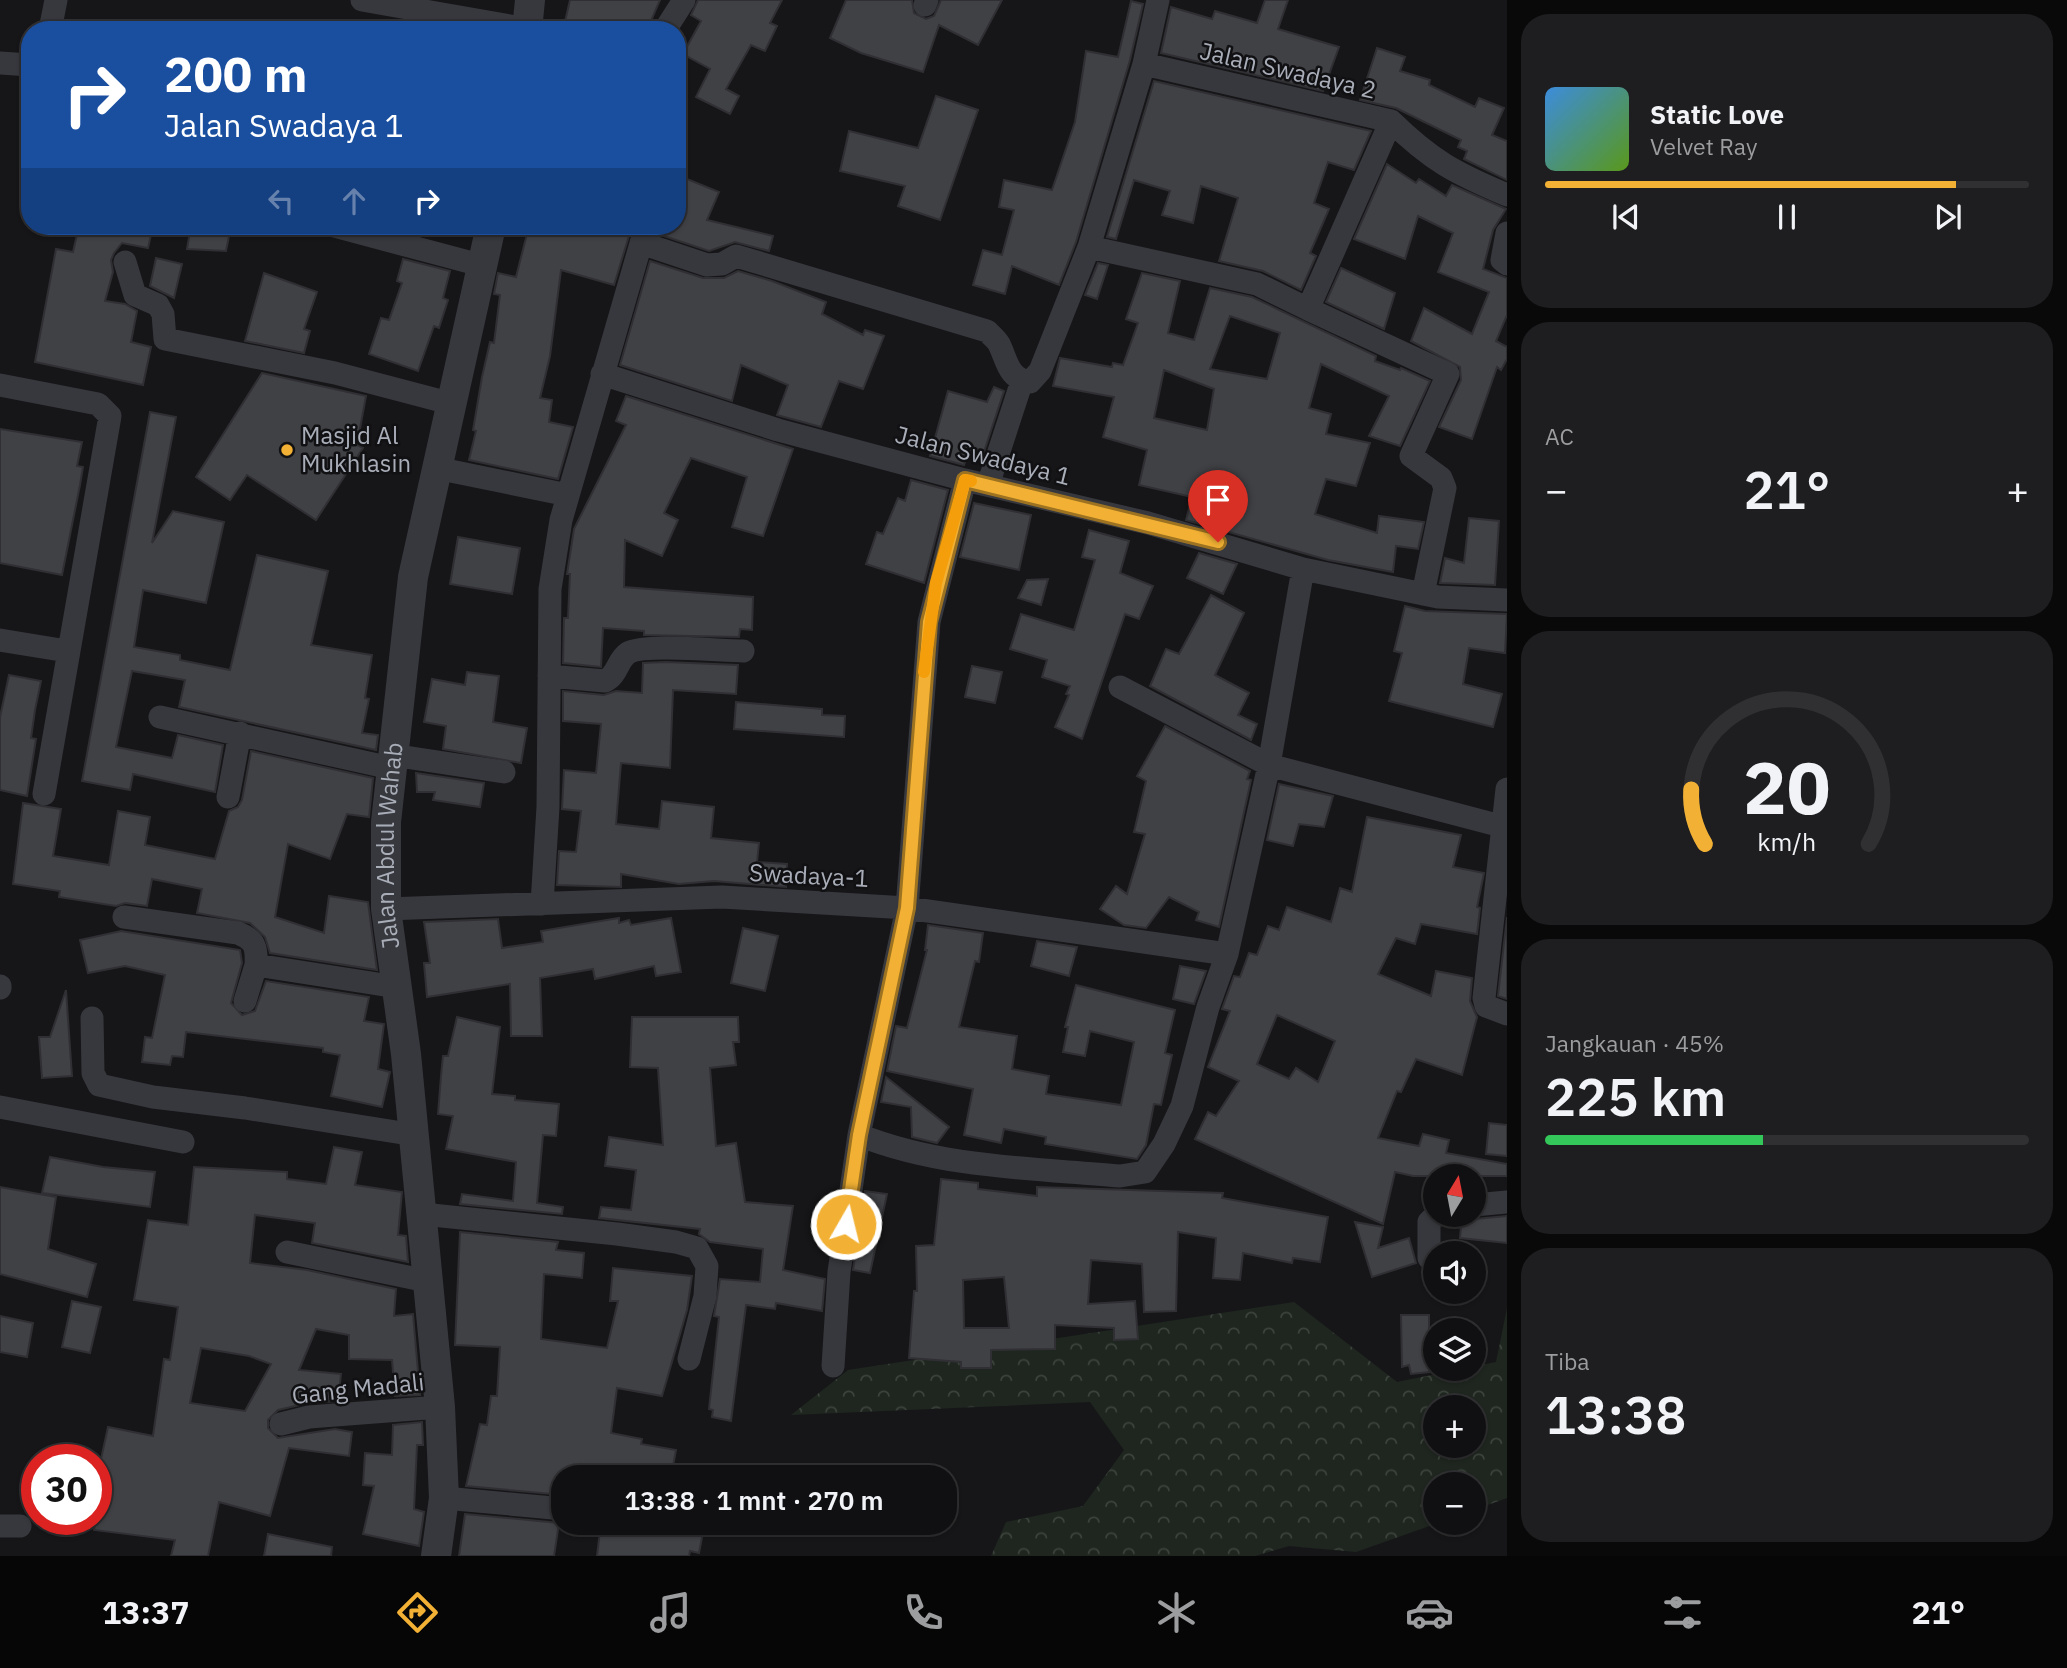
<!DOCTYPE html>
<html lang="id">
<head>
<meta charset="utf-8">
<style>
  body { margin:0; font-family:"IBM Plex Sans",sans-serif; background:#1e1e20; color:#f1f3f6; height:100vh; display:flex; flex-direction:column; font-size:26px; white-space:nowrap }
  * { box-sizing:border-box; margin:0 }
  p { font-size:23px; color:#9c9d9f }
  .icon { flex:none; width:38px; height:38px; fill:none; stroke:currentColor; stroke-width:2; stroke-linecap:round; stroke-linejoin:round }
  .map { position:relative; flex:1; overflow:hidden }
  .side { display:flex; flex-direction:column; gap:14px; padding:14px; background:#09090a; width:560px }
  .side>* { flex:none }
  .hud { position:absolute; left:21px; top:21px; width:665px; height:214px; border-radius:28px; box-shadow:0 2px 5px #0004,0 0 0 2px #303032; background:#1a4fa0; color:#fff; overflow:hidden }
  .needle { width:46px; rotate:10deg }
  .controls { position:absolute; left:1423px; top:1164px; display:grid; gap:14px }
  .controls a { display:grid; place-items:center; width:63px; height:63px; border-radius:50%; background:#101012; box-shadow:0 2px 5px #0004,0 0 0 2px #303032; font-size:35px }
  .speed { position:absolute; left:21px; top:1444px; display:flex; gap:14px; font-size:35px; font-weight:700; text-align:center }
  .speed>* { display:grid; place-content:center; width:91px; height:91px; border-radius:50%; background:#101012; box-shadow:0 2px 5px #0004,0 0 0 2px #303032; line-height:1 }
  .speed .limit { border:10px solid #d22; background:#fff; color:#111 }
  .pin { position:absolute; display:grid; place-items:center; width:60px; height:60px; color:#fff; margin:-72px -30px; border-radius:50% 50% 50% 0; rotate:-45deg; box-shadow:0 0 7px #0007 }
  .pin .icon { rotate:45deg }
  .me { position:absolute; width:77px; margin:-38px; rotate:8deg; stroke-linejoin:round; filter:drop-shadow(0 0 5px #0008) }
  .turn { display:flex; align-items:center; gap:24px; height:147px; padding:0 28px; font-size:32px }
  .turn .icon { width:91px; height:91px; stroke-width:2.5 }
  .turn b { display:block; font-size:49px; line-height:60px }
  .lanes { display:flex; align-items:center; height:66px; padding:0 28px; background:#0003; justify-content:center; gap:35px; direction:ltr }
  .lanes .off { opacity:.35 }
  .big { font-size:52px; font-weight:600; line-height:1.1 }
  .side .widget { flex:1; display:flex; flex-direction:column; justify-content:center; gap:10px; min-width:0; padding:0 24px; border-radius:28px; background:#1e1e20 }
  .side .dial { align-items:center; gap:0 }
  .dial svg { height:182px; overflow:visible; fill:none; stroke:#303032; stroke-width:7; stroke-linecap:round; text-anchor:middle }
  .dial text { fill:#f1f3f6; stroke:none }
  .song { display:flex; align-items:center; gap:21px }
  .cover { width:84px; height:84px; border-radius:10px; background:linear-gradient(135deg,hsl(210 70% 55%),hsl(90 70% 35%)) }
  .played { height:7px; border-radius:4px; background:linear-gradient(90deg,#f2b134 85%,#303032 85%) }
  .keys { display:flex; justify-content:space-around; direction:ltr }
  .heat { display:flex; justify-content:space-between; align-items:center; font-size:38px; direction:ltr }
  .charge { height:10px; border-radius:5px; background:linear-gradient(90deg,#34c759 45%,#303032 0) }
  .trip { position:absolute; left:551px; top:1465px; width:406px; height:70px; border-radius:28px; background:#101012; box-shadow:0 2px 5px #0004,0 0 0 2px #303032; font-weight:600; line-height:70px; text-align:center }
  .menu { display:flex; height:112px; justify-content:space-around; align-items:center; background:#060607; color:#9c9d9f }
  .menu .icon { width:49px; height:49px }
  .menu .selected { color:#f2b134 }
  .menu b { font-size:32px; color:#f1f3f6 }
  main { display:flex; flex:1; min-height:0 }
  .map>svg:first-child { display:block }
  .forest { fill:url(#forest-crowns); fill-rule:evenodd }
  .building { fill:#404145; stroke:#303034; stroke-width:2; fill-rule:evenodd }
  .lines { fill:none; stroke-linecap:round; stroke-linejoin:round }
  .minor { stroke:#37383d; stroke-width:23 }
  .tertiary { stroke:#37383d; stroke-width:30 }
  .route-casing { stroke:#9d7322; stroke-width:18 }
  .route { stroke:#f2b134; stroke-width:12 }
  .slow { stroke:#f59e0b; stroke-width:12 }
  .poi-dot { fill:#f2b134; stroke:#111113; stroke-width:2.5 }
  .labels { text-anchor:middle; stroke-width:5; stroke-linejoin:round; paint-order:stroke }
  .street-label { font-size:24px; fill:#a8adb8; stroke:#111113 }
  .poi-label { font-size:24px; fill:#a8adb8; stroke:#111113; text-anchor:start }
</style>
</head>
<body>
<main>
<div class="map">
<svg width="1507" height="1556" viewBox="0 0 1507 1556">
  <defs>
    <pattern id="forest-crowns" width="20" height="18" patternUnits="userSpaceOnUse" patternTransform="scale(1.75)"><rect width="20" height="18" fill="#1e261f"/><path d="M2 6a3 3 0 1 1 6 0M12 15a3 3 0 1 1 6 0" fill="none" stroke="#3c433d"/></pattern>
  </defs>
  <rect width="100%" height="100%" fill="#161618"/>
  <path class="forest" d="M1294,1302L1397,1382L1496,1362L1507,1308V1498L1474,1510V1484H1435V1522L1438,1523L1356,1552L1289,1546L1255,1556H991L1006,1522L1083,1506L1124,1450L1090,1402L791,1415L848,1370ZM1435,1407H1474V1446H1435Z"/>
  <path class="building" d="M570,0H660L647,30H563Z
    M698,0H782L770,23L777,26L765,51L751,45L726,89L739,96L730,114L696,97L710,69L683,54L701,21L691,15Z
    M846,0H912L914,13L926,19L934,16L941,0H1002L978,45L939,25L923,72L861,53L830,38Z
    M1265,0H1288L1278,29L1339,47L1323,91L1161,53L1171,7L1212,19L1215,11L1257,23Z
    M1131,1L1143,4L1130,60L1076,242L1059,285L1012,266L1005,294L973,285L983,250L1002,255L1014,210L999,207L1004,180L1052,190L1075,122L1086,51L1118,57Z
    M1377,48L1405,57L1400,71L1430,80L1429,85L1475,107L1479,98L1504,108L1492,135L1507,141V180L1464,159L1467,151L1458,147L1461,140L1396,108L1360,100Z
    M1154,81L1371,131L1354,170L1328,162L1314,203L1329,209L1310,253L1316,256L1301,290L1263,271L1219,261L1238,198L1201,186L1193,223L1162,215L1170,191L1134,180L1116,239L1107,237Z
    M936,96L978,110L940,220L898,206L905,186L840,171L849,131L918,148Z
    M1387,164L1416,183L1419,179L1446,196L1452,185L1506,209L1493,230L1483,269L1507,278V315L1496,341L1507,347V359L1501,370L1497,367L1472,439L1439,427L1461,380L1460,367L1411,341L1424,308L1472,334L1489,292L1438,272L1453,233L1418,216L1405,259L1354,239Z
    M677,175L719,192L707,220L773,236L769,251L735,242L709,251L658,234L660,226H677Z
    M79,226H153L148,248L122,243L114,253L111,260L113,272L105,301L125,304L137,311L131,342L151,347L143,385L35,362L56,249L73,252Z
    M191,226H231L226,251L187,249Z
    M529,226H632L614,285L561,270L550,356L540,398L552,400L549,422L573,427L558,479L469,460L476,431L473,430L482,377L490,342L494,343L500,295L494,294L498,273L516,277Z
    M156,258L182,264L174,298L150,286Z
    M403,259L450,271L443,298L448,300L439,328L434,326L418,371L369,354L381,318L389,320L402,283L397,281Z
    M650,261L703,278H724L738,271L772,281L826,302L822,314L863,335L865,330L884,336L863,389L839,381L821,427L777,415L788,385L741,365L732,401L620,365Z
    M1098,263L1108,265L1097,299L1085,295Z
    M1341,268L1395,293L1384,329L1326,302Z
    M264,273L317,292L304,329L310,331L304,353L245,341Z
    M1142,273L1180,281L1168,333L1194,340L1210,288L1252,297L1376,356L1375,361L1400,370L1401,368L1430,381L1400,446L1369,436L1389,396L1321,364L1309,408L1331,414L1326,434L1370,443L1356,486L1326,479L1315,514L1377,533L1379,516L1424,522L1418,549L1396,546L1393,572L1328,560L1186,520L1192,497L1139,485L1147,450L1103,437L1114,397L1053,386L1060,358L1112,367L1113,363L1123,365L1138,323L1126,319ZM1230,316L1280,333L1267,379L1210,369ZM1164,370L1214,389L1207,430L1154,418Z
    M262,373L366,396L357,445L363,448L316,520L247,475L230,500L196,477Z
    M994,387L1004,391L984,452L975,448L972,457L967,456L964,465L930,456L948,391L987,402Z
    M626,396L793,449L763,536L732,527L747,477L691,458L664,513L678,520L662,556L625,540L624,587L753,597L752,630L740,629L739,637L644,635V631L603,628L601,667L563,663L564,618H568L570,574H567L574,529L626,425L616,421Z
    M150,412L176,417L152,543L173,511L224,522L206,603L143,590L134,647L180,655V660L230,670L257,555L328,571L311,645L372,655L365,698L369,699L362,733L378,735L376,750L179,707L185,680L132,671L116,747L172,758L178,735L223,745L215,792L133,774L130,790L82,781Z
    M0,429L82,442L77,466L83,467L80,485L62,575L0,563Z
    M911,480L948,490L924,583L866,564L877,532L883,534L898,498L905,501Z
    M974,503L1031,515L1019,570L960,557Z
    M1469,518L1499,521L1495,585L1440,583L1445,558L1464,563Z
    M1089,530L1129,541L1120,573L1153,586L1139,619L1125,614L1082,739L1055,727L1069,695L1066,694L1070,686L1042,677L1047,660L1010,649L1021,614L1074,630L1095,560L1082,557Z
    M458,537L520,548L512,594L450,584Z
    M1199,553L1237,564L1223,594L1187,578Z
    M1048,579L1041,605L1018,598L1027,580Z
    M1211,595L1244,613L1215,675L1249,693L1238,715L1257,724L1251,740L1150,686L1166,649L1179,654Z
    M1405,606L1425,611L1507,614L1505,653L1469,648L1463,684L1502,694L1493,727L1389,701L1402,653L1394,651Z
    M666,662L738,665L736,694L673,690L670,768L621,763L616,824L659,829L662,801L714,807L711,838L759,843L757,862L787,864L786,887L714,881L679,884L621,874V887L557,885L559,851L576,852L581,811L562,809L564,770L596,773L601,724L563,721V691L604,695L616,691L642,693L643,663Z
    M972,666L1002,672L995,703L965,697Z
    M467,672L499,676L493,722L527,728L521,763L443,749L446,726L424,722L432,679L465,685Z
    M9,675L41,681L35,710L31,738L36,739L27,796L0,790V717Z
    M736,702L822,709V715L845,716L844,737L734,729Z
    M1165,726L1250,771L1247,779L1251,780L1219,927L1196,920L1199,912L1169,897L1146,928L1124,925L1100,909L1116,886L1127,894L1145,834L1134,832L1146,781L1137,776Z
    M251,751L373,778L369,817L347,814L330,859L288,844L275,917L324,933L329,896L368,902L377,970L270,953L265,937L250,923L197,913L202,889L152,879L147,906L125,903L116,906L59,897L60,891L13,884L23,803L61,809L53,856L109,865L118,811L150,817L145,845L215,859L229,811L238,807L242,800Z
    M416,773L484,783L480,807L433,800L435,792H417Z
    M1279,784L1333,796L1324,827L1299,824L1293,846L1267,840Z
    M1367,817L1461,835L1453,867L1484,873L1477,907L1480,908L1477,934L1421,924L1415,944L1396,938L1378,974L1431,996L1436,971L1472,978L1470,1001L1477,1017L1462,1075L1416,1059L1401,1092L1397,1091L1378,1138L1419,1146L1423,1134L1449,1140L1446,1153L1507,1164V1176H1413L1395,1172L1383,1224L1195,1139L1208,1112L1216,1116L1239,1081L1208,1067L1230,1011L1222,1009L1234,976L1240,977L1249,953L1257,955L1268,926L1279,930L1287,907L1331,922L1340,888L1352,892ZM1277,1015L1335,1041L1318,1082L1296,1068L1289,1079L1257,1064Z
    M1507,917V999L1498,996Z
    M619,918V923L629,920L631,925L671,918L681,972L656,976L654,966L595,979L593,969L540,978L542,1036H511L510,984L427,997L424,963H430L424,922L498,919L502,948L543,942L541,931Z
    M928,925L983,933L979,962L975,961L959,1027L1017,1036L1012,1069L1049,1076L1046,1094L1121,1105L1134,1042L1090,1031L1085,1056L1063,1052L1068,1027H1065L1076,985L1175,1010L1165,1053L1172,1055L1161,1105L1154,1104L1146,1145L1137,1159L1045,1144L1046,1137L1004,1129L1001,1143L964,1135L973,1089L887,1071L896,1026L907,1028L927,950H925Z
    M743,928L778,936L765,991L731,983Z
    M121,931L240,950L242,963L231,1003L242,1015L255,1011L266,981L369,997L364,1021L384,1024L378,1069L390,1072L382,1107L331,1096L340,1055L323,1052V1048L186,1032L183,1057L172,1056L170,1065L142,1062L145,1037L152,1038L165,975L125,966L88,973L80,940Z
    M1037,941L1077,947L1069,976L1031,966Z
    M1180,966L1206,971L1194,1004L1173,999Z
    M66,990L72,1076L42,1078L39,1037H50Z
    M457,1017L500,1027L492,1094L515,1096V1100L559,1104L556,1136L543,1135L537,1203L563,1207L562,1214L460,1204L462,1194L513,1201L516,1162L446,1149L453,1116L438,1114L441,1076L443,1056H448Z
    M632,1017H738L739,1042H733L736,1065L710,1068L716,1146L736,1143L745,1202L793,1206L783,1270L825,1279L822,1311L776,1303L775,1309L746,1305L731,1421L712,1417L713,1410L709,1409L719,1317L714,1316L720,1279L760,1282L763,1249L710,1242L699,1234L700,1229L599,1218L601,1207L631,1210L636,1170L605,1166L609,1137L663,1145L658,1068L630,1067Z
    M886,1077L949,1127L937,1143L912,1137L911,1107L881,1102Z
    M1489,1123L1507,1125V1156L1486,1154Z
    M334,1147L362,1152L355,1185L402,1192L398,1235L406,1236L408,1262L312,1243L315,1223L255,1215L250,1263L307,1270L396,1289L394,1316L413,1314L420,1395L395,1396L392,1360L349,1359V1335L316,1329L299,1370L341,1374L338,1401L308,1403L278,1410L268,1420V1428L278,1438L335,1429L352,1432L349,1456L289,1448L270,1516L219,1502L208,1556H171L175,1540L94,1530L100,1483L96,1482L108,1427L153,1436L164,1359L170,1360L178,1307L134,1300L148,1220L188,1225L194,1167L287,1172V1179L326,1184ZM201,1348L249,1356L271,1364L245,1411L190,1403Z
    M50,1157L103,1167L155,1172L150,1207L42,1193Z
    M941,1179L978,1183V1189L1037,1196V1187L1223,1193L1222,1198L1328,1217L1320,1262L1293,1258L1292,1263L1243,1253L1240,1280L1213,1278L1216,1238L1178,1232L1176,1311L1144,1312L1142,1264L1091,1260L1088,1304L1135,1301L1138,1339L1114,1340V1328L1055,1325V1349L991,1350V1368H961V1362L909,1358L914,1291H917L916,1246L934,1245ZM1004,1277L1009,1328H964L963,1280Z
    M0,1187L56,1197L48,1249L96,1264L87,1297L0,1274Z
    M865,1191L887,1194L870,1273L853,1270Z
    M1462,1214L1475,1219L1507,1216V1243L1460,1238Z
    M1355,1222L1383,1227L1378,1248L1409,1238L1416,1263L1372,1277Z
    M460,1232L558,1242L556,1250L584,1253L582,1278L544,1274L541,1339L607,1348L618,1301H610L613,1268L692,1276L687,1310L662,1396L617,1388L611,1433L642,1439L641,1444L676,1450L671,1477H564L563,1495L466,1486L480,1424L487,1425L491,1396H497L500,1347L455,1345Z
    M72,1301L101,1307L90,1353L62,1347Z
    M1401,1315H1429V1372L1411,1374L1409,1365L1402,1367Z
    M0,1316L33,1323L27,1357L0,1352Z
    M422,1422L423,1445H417L414,1509L424,1512L419,1546L363,1534L374,1486L363,1485L365,1453L392,1455L393,1425Z
    M465,1514L559,1523L554,1556H459Z
    M601,1522H705L699,1553L690,1551L689,1556H597Z
    M268,1534L332,1547L331,1556H264Z"/>
  <g class="lines">
    <path class="minor" d="M362,0L527,29
      M1158,0L1144,64L1391,121C1432,161 1455,173 1507,195
      M925,5L927,0
      M50,30L56,0
      M665,30L684,0
      M0,63L30,65
      M1391,121L1308,309L1448,374L1411,456L1441,478L1445,488L1423,594
      M334,226L484,266
      M1507,233L1502,260L1507,264
      M641,243L707,265L722,264L736,256L987,331C991,335 997,340 999,344C1007,360 1008,379 1030,382L1040,371L1089,247L1144,64
      M1089,247L1257,284L1308,309
      M125,262L135,295L158,305L163,314L165,339L335,373L449,403
      M602,374L778,430L965,480L1148,523L1303,569L1438,597L1507,600
      M0,385L98,404L110,416L44,794
      M436,468L568,495
      M988,485L1022,381
      M0,640L67,651
      M549,676L605,681C618,675 617,660 628,653C645,643 720,651 743,651
      M1120,687L1269,765L1501,826
      M160,717L391,768
      M392,755L504,772
      M1507,789L1484,998L1486,1006L1507,1014
      M228,797L240,733
      M542,904L548,807L550,589L561,520L646,226
      M386,909L722,897L907,908L1227,954
      M124,917L238,933C255,940 257,947 256,965L397,987
      M0,988V986
      M245,1001L256,965
      M92,1018L93,1073L99,1085L153,1097L245,1108L415,1135
      M0,1107L183,1142
      M859,1135C942,1168 1032,1168 1120,1176L1145,1172L1164,1144L1182,1106L1208,1007L1227,954L1269,765L1303,569
      M1474,1205L1507,1202
      M422,1214L617,1234L676,1242L697,1248L707,1266L705,1296L689,1359
      M287,1252L427,1281
      M1429,1258V1222L1437,1214
      M833,1366L839,1272L859,1135L907,908L929,622L965,480
      M281,1424L309,1417L440,1407
      M444,1498L564,1509
      M0,1526H20"/>
    <g class="tertiary">
      <path d="M527,30L530,0"/>
      <path id="s1" d="M436,1556L444,1498L440,1407L406,1054L386,909V822L413,577L491,226"/>
    </g>
  </g>
  <g class="lines">
    <g class="route-casing">
      <path id="route" d="M846,1224L859,1135L907,908L929,622L965,480L1218,542"/>
    </g>
    <use href="#route" class="route"/>
    <path class="slow" d="M924,672L936,583L965,480L971,481"/>
  </g>
  <circle class="poi-dot" cx="287" cy="450" r="7"/>
  <g class="labels">
    <g class="street-label">
      <text transform="translate(1288 71) rotate(13)" y="8">Jalan Swadaya 2</text>
      <text transform="translate(983 456) rotate(14)" y="8">Jalan Swadaya 1</text>
      <text dy="8" stroke="none"><textPath href="#s1" startOffset="714">Jalan Abdul Wahab</textPath></text>
      <text transform="translate(809 876) rotate(3)" y="8">Swadaya-1</text>
      <text transform="translate(358 1389) rotate(-6)" y="8">Gang Madali</text>
    </g>
    <g class="poi-label">
      <text x="301" y="444">Masjid Al<tspan x="301" dy="28">Mukhlasin</tspan></text>
    </g>
  </g>
</svg>
<div class="controls">
<a><svg class="needle" viewBox="-14 -14 28 28"><path d="M0-13l5 13h-10z" fill="#e53935"/><path d="M0 13l5-13h-10z" fill="#9c9d9f"/></svg></a>
<a><svg class="icon" aria-label="sound" viewBox="0 0 24 24"><path d="M4 9h4l5-4v14l-5-4H4zM17 9q2 3 0 6"/></svg></a>
<a><svg class="icon" aria-label="layers" viewBox="0 0 24 24"><path d="M12 4l9 5-9 5-9-5zM3 14l9 5 9-5"/></svg></a>
<a>+</a>
<a>−</a>
</div>
<div class="speed"><div class="limit">30</div></div>
<div class="pin" style="left:1218px;top:542px;background:#d93025"><svg class="icon" aria-label="arrive" viewBox="0 0 24 24"><path d="M6 21V4h12l-3 4 3 4H6"/></svg></div>
<svg class="me" style="left:846px;top:1224px" viewBox="-20 -20 40 40"><circle r="17" fill="#f2b134" stroke="#fff" stroke-width="3"/><path d="M0-11L8 9 0 5-8 9z" fill="#fff"/></svg>
<div class="trip">13:38 · 1 mnt · 270 m</div>
<div class="hud">
<div class="turn"><svg class="icon" aria-label="right" viewBox="0 0 24 24"><path d="M7 20v-9h11M14 6l5 5-5 5"/></svg><div><b>200 m</b>Jalan Swadaya 1</div></div>
<div class="lanes"><svg class="icon off" aria-label="left" viewBox="0 0 24 24"><path d="M17 20v-9H6M10 6l-5 5 5 5"/></svg><svg class="icon off" aria-label="ahead" viewBox="0 0 24 24"><path d="M12 20V5M6 11l6-6 6 6"/></svg><svg class="icon" aria-label="right" viewBox="0 0 24 24"><path d="M7 20v-9h11M14 6l5 5-5 5"/></svg></div>
</div>
</div>
<section class="side">
<div class="widget">
<div class="song"><i class="cover"></i><div><b>Static Love</b><p>Velvet Ray</p></div></div>
<div class="played"></div>
<div class="keys"><svg class="icon" aria-label="previous" viewBox="0 0 24 24"><path d="M18 5L8 12l10 7zM5 5v14"/></svg><svg class="icon" aria-label="pause" viewBox="0 0 24 24"><path d="M8 5v14M16 5v14"/></svg><svg class="icon" aria-label="next" viewBox="0 0 24 24"><path d="M6 5l10 7-10 7zM19 5v14"/></svg></div>
</div>
<div class="widget"><p>AC</p>
<div class="heat"><a>−</a><b class="big">21°</b><a>+</a></div>
</div>
<div class="widget dial"><svg viewBox="0 0 100 80">
<path d="M14 69A42 42 0 1 1 86 69"/>
<path d="M14 69A42 42 0 0 1 8 45" stroke="#f2b134"/>
<text x="50" y="56" font-size="32" font-weight="700">20</text>
<text x="50" y="72" font-size="11">km/h</text>
</svg></div>
<div class="widget"><p>Jangkauan · 45%</p><b class="big">225 km</b><div class="charge"></div></div>
<div class="widget"><p>Tiba</p><b class="big">13:38</b></div>
</section>
</main>
<nav class="menu">
<b>13:37</b>
<svg class="icon selected" aria-label="directions" viewBox="0 0 24 24"><path d="M12 3l9 9-9 9-9-9zM9 14v-3h6M13 9l2 2-2 2"/></svg>
<svg class="icon" aria-label="music" viewBox="0 0 24 24"><path d="M9 18V5l10-2v13"/><circle cx="6" cy="18" r="3"/><circle cx="16" cy="16" r="3"/></svg>
<svg class="icon" aria-label="phone" viewBox="0 0 24 24"><path d="M5 4h4l2 5-3 2q2 4 5 5l2-3 5 2v4C11 20 4 13 5 4z"/></svg>
<svg class="icon" aria-label="climate" viewBox="0 0 24 24"><path d="M12 3v18M4 7l16 10M4 17L20 7"/></svg>
<svg class="icon" aria-label="car" viewBox="0 0 24 24"><path d="M5 17H2v-5l4-1 3-4h7l3 4 3 1v5h-3M9 17h6M6 11h13"/><circle cx="7" cy="17" r="2"/><circle cx="17" cy="17" r="2"/></svg>
<svg class="icon" aria-label="filters" viewBox="0 0 24 24"><path d="M4 7h16M4 17h16"/><circle cx="9" cy="7" r="2"/><circle cx="15" cy="17" r="2"/></svg>
<b>21°</b>
</nav>
</body>
</html>
